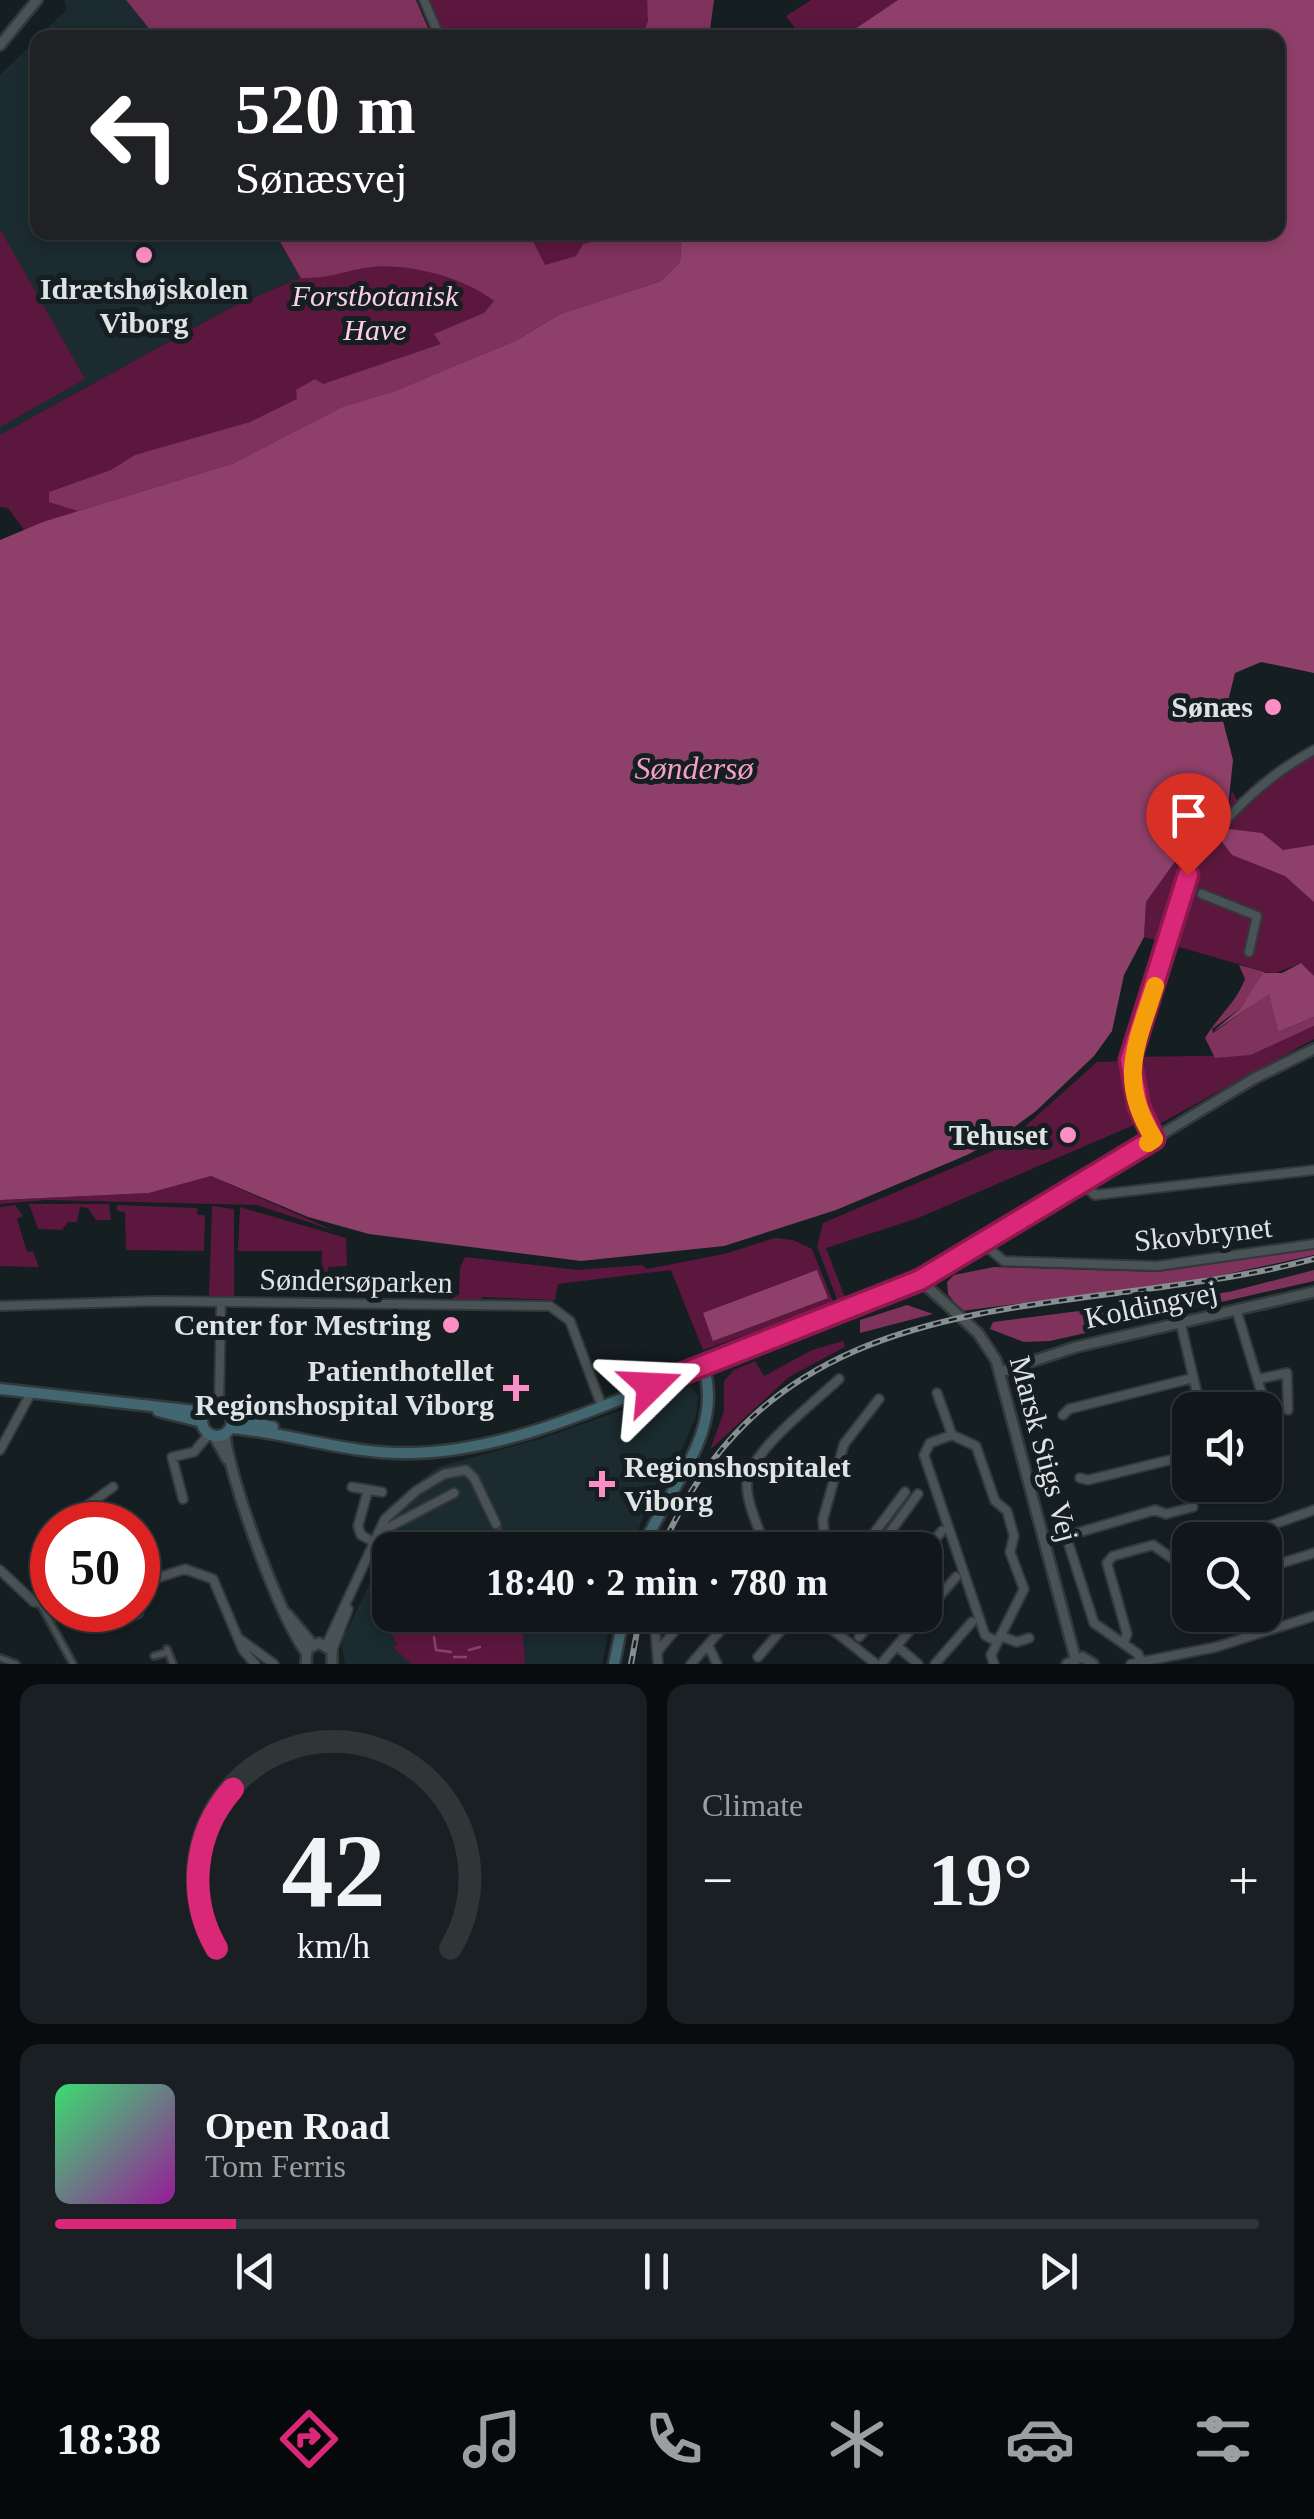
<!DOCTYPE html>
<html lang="en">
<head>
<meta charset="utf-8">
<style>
  body { margin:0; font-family:"Times New Roman",serif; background:#191f22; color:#f1f3f6; height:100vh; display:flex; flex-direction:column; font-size:38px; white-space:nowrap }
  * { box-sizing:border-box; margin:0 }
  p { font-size:32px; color:#9c9fa2 }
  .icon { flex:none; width:55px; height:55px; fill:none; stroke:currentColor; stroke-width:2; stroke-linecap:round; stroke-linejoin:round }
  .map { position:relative; height:1664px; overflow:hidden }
  .side { display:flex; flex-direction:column; gap:20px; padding:20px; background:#090c0e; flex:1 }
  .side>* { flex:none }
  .top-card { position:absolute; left:30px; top:30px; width:1255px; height:210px; border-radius:20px; box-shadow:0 5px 15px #0003,0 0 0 2px #303538; background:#202124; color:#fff; overflow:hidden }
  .fabs { position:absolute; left:1172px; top:1392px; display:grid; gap:20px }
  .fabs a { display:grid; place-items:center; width:110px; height:110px; border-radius:20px; background:#101619; box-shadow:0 5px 15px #0003,0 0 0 2px #303538; font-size:50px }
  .speed { position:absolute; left:30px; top:1502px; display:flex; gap:20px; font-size:50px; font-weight:700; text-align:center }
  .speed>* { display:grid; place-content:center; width:130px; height:130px; border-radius:50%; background:#101619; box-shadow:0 5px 15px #0003,0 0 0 2px #303538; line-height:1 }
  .speed .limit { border:15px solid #d22; background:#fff; color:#111 }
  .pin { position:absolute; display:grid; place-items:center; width:85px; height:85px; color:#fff; margin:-102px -42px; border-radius:50% 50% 50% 0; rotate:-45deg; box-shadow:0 0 10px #0007 }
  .pin .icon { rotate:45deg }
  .me { position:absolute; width:110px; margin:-55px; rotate:69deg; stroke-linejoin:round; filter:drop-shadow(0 0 8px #0008) }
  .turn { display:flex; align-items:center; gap:35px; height:210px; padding:0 40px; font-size:45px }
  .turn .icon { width:130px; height:130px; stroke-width:2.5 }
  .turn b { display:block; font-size:70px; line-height:85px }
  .big { font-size:75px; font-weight:700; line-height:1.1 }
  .side .card { flex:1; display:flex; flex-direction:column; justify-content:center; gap:15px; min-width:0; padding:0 35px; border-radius:20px; background:#191f22 }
  .side .dial { align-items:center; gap:0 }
  .dial svg { height:260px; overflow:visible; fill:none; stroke:#303538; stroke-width:7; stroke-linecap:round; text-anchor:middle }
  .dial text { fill:#f1f3f6; stroke:none }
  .song { display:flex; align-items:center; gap:30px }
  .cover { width:120px; height:120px; border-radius:15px; background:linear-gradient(135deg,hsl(140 70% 55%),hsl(300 70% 35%)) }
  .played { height:10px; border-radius:5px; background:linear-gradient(90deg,#db2777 15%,#303538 15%) }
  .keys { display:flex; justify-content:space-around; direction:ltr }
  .heat { display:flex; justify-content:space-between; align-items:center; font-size:55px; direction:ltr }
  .side .tiles { flex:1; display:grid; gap:20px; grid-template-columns:1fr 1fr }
  .card:last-child { grid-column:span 2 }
  .trip { position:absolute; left:372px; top:1532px; width:570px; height:100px; border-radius:20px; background:#101619; box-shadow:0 5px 15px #0003,0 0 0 2px #303538; font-weight:700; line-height:100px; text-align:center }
  .tab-bar { display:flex; height:160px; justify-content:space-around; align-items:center; background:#06090a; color:#9c9fa2 }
  .tab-bar .icon { width:70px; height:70px }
  .tab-bar .selected { color:#db2777 }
  .tab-bar b { font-size:45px; color:#f1f3f6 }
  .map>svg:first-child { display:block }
  .built { fill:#1b2b30 }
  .green { fill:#5c173e }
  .forest { fill:#7f325c }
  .water { fill:#8f406a }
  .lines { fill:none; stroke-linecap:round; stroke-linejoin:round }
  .stream { stroke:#8f406a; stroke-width:2.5 }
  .minor-tunnel { stroke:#333c3e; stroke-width:8; stroke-dasharray:8 4; stroke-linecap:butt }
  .pedestrian-casing { stroke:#33383b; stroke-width:10 }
  .minor-casing { stroke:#33383b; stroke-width:12 }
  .tertiary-casing { stroke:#33383b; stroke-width:14 }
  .secondary-casing { stroke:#33383b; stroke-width:15 }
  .pedestrian { stroke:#495356; stroke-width:5 }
  .minor { stroke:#495356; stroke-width:8 }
  .tertiary { stroke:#495356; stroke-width:9 }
  .secondary { stroke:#426771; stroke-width:10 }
  .rail-casing { stroke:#888f91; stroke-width:6 }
  .rail { stroke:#151e21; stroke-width:2.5; stroke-dasharray:8; stroke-linecap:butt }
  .route-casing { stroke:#8e194d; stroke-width:25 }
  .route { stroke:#db2777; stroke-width:18 }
  .slow { stroke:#f59e0b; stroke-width:18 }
  .poi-dot { fill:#fb8fc5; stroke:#151e21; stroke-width:4 }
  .labels { text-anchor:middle; stroke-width:10; stroke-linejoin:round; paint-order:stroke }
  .poi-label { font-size:30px; font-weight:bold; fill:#dee3e5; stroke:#151e21; text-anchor:end }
  .park-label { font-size:30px; font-style:italic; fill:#fecfe4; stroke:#151e21 }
  .street-label { font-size:30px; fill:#dee3e5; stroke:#151e21 }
  .water-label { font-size:32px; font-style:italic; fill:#f89ec9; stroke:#151e21 }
</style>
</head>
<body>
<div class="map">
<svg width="1314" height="1664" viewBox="0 0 1314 1664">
  <rect width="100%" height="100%" fill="#151e21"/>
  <path class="built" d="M64,0H126L156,37L38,38L67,9Z
    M38,38V232L275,233L301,278L230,308L0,435V75Z
    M690,1386L698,1396L696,1417L679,1455L656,1485L630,1550H390V1615H612L602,1664H345L341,1642L372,1579L367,1539L391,1504L438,1467L543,1438Z"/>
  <path class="green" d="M428,0H647L649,22L642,37H445Z
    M811,0H898L843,37H792L797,31L786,16Z
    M0,229L85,379L0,427Z
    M275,233H471L517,340L234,463L24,530L8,508L0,507V435L230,308L300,278Z
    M530,233H625L583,244L576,256L544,266Z
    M1314,752V976L1301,963L1273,974L1169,944C1176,861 1249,794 1314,752Z
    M1232,791L1239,804L1188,871L1163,942L1144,937L1146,902L1184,849L1207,838L1228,808Z
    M1314,1026V1039L1152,1128L1148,1124L1134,1079V1057L1251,1055Z
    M1127,1061L1141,1122L918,1218L826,1248L846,1300L838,1302L817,1246L823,1223L1002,1147L1097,1062Z
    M211,1176L335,1231L257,1205L47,1200L0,1204V1200L149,1193Z
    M29,1204H109L111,1220H96L88,1208L80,1207L77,1222H68L62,1230L38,1229Z
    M15,1205L23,1216L17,1219L27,1252L33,1251L39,1267L0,1266V1207Z
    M117,1205L197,1208L198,1215H205L204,1251L126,1250L125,1212L117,1211Z
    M212,1206L234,1209V1299L209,1298Z
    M240,1207L346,1238L347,1266L328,1267L327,1290L321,1289L322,1251H238Z
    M775,1238L793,1240L812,1249L834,1304L703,1350L671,1270L558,1284L555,1300L483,1297L478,1302H453V1296L459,1295L460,1268L465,1257L578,1270L642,1265L647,1269L724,1254Z
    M843,1341L845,1347L789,1377L710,1450L724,1411V1381L734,1370L755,1361L764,1376L812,1350Z
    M390,1608V1615H445L450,1626C468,1620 474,1629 489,1626C503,1623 508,1616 522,1619L525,1664H411L394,1648L397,1644L384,1621Z"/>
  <path class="forest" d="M126,0H416L432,37H156Z
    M647,0H714L709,37H642L648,21Z
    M275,233H529L545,265L576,256L583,244L625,233H682L680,262L661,281L560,314L517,340L395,391L342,407L234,463L78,511L49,502V492L111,470L135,455L250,422L297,399L296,390L315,379L323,384L441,344L434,334L484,313L494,301C464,277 403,261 364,268C338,273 330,278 301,278Z
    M1239,965L1265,972L1240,1009L1212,1029L1213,1033L1269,993L1278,1032L1314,1017V1026L1251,1055L1215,1058L1205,1038C1218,1016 1236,1003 1245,979Z
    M1314,1249V1255L1191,1282L961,1311L948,1294L947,1282L954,1275L994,1267L1158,1272Z
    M1314,1270V1281L1050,1341L1024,1342L990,1329L993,1322L1229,1292Z
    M907,1305L933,1314L860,1333V1320Z"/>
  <path class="water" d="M898,0H1314V673L1261,662L1235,673L1223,721L1233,760L1228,808L1207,838L1184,849L1146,902L1144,937L1124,975L1112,1031L1094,1056L1036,1111L1005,1134L967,1155L836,1210L724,1246L581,1261L369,1234L308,1217L211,1176L149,1193L0,1200V540L43,522L234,463L342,407L395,391L517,340L560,314L661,281L680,262L682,233L1278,232V38L843,37Z
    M1229,829L1262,833L1283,850L1314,845V902L1285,876L1232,855L1220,839Z
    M1301,963L1314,976V1017L1278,1032L1269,994L1211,1033L1240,1009L1263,973H1282Z
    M817,1270L828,1298L713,1341L703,1313Z"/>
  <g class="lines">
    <path class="stream" d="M432,1623L434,1631
      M434,1637L436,1650L451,1652
      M469,1650L480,1647
      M454,1657H466"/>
    <path class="minor-tunnel" d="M496,1524L507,1547"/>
    <g class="pedestrian-casing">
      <path id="pedestrian" d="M42,1607L73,1664
        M126,1620L139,1614
        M167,1649L173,1664
        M154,1656L168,1652
        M0,1658L16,1664"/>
    </g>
    <g class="minor-casing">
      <path id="minor" d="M424,0L440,38
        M1202,894L1257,916L1249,952
        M1154,1139C1115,1078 1136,1048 1155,987C1163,958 1167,928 1178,899C1200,837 1257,781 1314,750
        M1081,1182L1095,1195L1314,1170
        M982,1243L1004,1261L1157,1266L1314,1244
        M0,1306L155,1301L550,1306L570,1321L601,1404
        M1237,1312L1267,1411
        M1181,1325L1201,1410
        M1258,1379L1287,1373L1288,1410
        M937,1393L952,1435L976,1446L995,1501L1007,1511L1014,1536L1010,1552L1024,1589L991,1655L994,1664
        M219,1406L221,1302
        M1063,1415L1069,1409L1193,1378
        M952,1435L930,1443L924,1455L985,1635L997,1642
        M0,1450L31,1393
        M1080,1478L1088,1480L1190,1455
        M352,1487L382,1492
        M368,1490L358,1526L361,1535L374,1542
        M183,1499L172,1457L194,1452L209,1434
        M66,1521L113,1487
        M378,1533L454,1493
        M1229,1540L1314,1510
        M767,1550C760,1531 746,1503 747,1483C750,1451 815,1402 839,1379
        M809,1550L824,1532L823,1519L844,1444L879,1399
        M873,1550L869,1540L905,1492
        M877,1550L918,1494
        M925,1551L942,1531
        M1265,1568L1314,1553
        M0,1570L34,1602L52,1606
        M138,1584L185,1569L213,1579L243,1650L255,1664
        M925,1613L956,1577
        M654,1615L658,1664
        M712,1615L720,1630
        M814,1615L876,1664
        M1210,1615L1212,1624
        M1240,1615L1246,1637
        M1000,1636L1017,1642L1029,1638
        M859,1637L878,1615
        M241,1640L274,1664
        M1124,1642L1127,1634L1107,1563L1113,1556L1153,1545L1190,1571
        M708,1645L717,1664
        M326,1646L385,1519L416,1491L444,1474L466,1470L474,1478L496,1524
        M897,1646L918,1664
        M332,1651L348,1609
        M657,1652L688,1615
        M758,1657L794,1615
        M1141,1662L1138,1654L1094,1623L1068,1542L1070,1535L1155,1510L1166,1514L1193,1507
        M691,1664L734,1615
        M881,1664L923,1615
        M935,1664L972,1622
        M1131,1664L1216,1647L1314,1616"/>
    </g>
    <g class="tertiary-casing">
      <path id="tertiary" d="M0,45L37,0
        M920,1280L978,1333L996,1360L1075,1657
        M703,1366L920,1280L1255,1078L1314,1049
        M1000,1372L1076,1347L1314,1292
        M225,1434C229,1478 280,1618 306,1652
        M214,1436L227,1459
        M287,1614L313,1645
        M306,1664L307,1649L319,1643L332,1651V1664
        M1067,1664L1082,1657L1093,1664"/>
    </g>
    <g class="secondary-casing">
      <path id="secondary" d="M0,1389L205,1412
        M202 1421a15 15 0 1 1 30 0a15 15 0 1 1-30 0Z
        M158,1411L202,1422
        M232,1418L273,1427
        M231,1428C291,1433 351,1455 412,1453C512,1451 611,1402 703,1366C726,1433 665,1491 642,1550
        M614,1664L624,1615"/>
    </g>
    <use href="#pedestrian" class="pedestrian"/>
    <use href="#minor" class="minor"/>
    <use href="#tertiary" class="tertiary"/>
    <use href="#secondary" class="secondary"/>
    <g class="rail-casing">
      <path id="rail" d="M661,1550C784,1266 1066,1324 1314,1259
        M631,1664L640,1615"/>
    </g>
    <use href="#rail" class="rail"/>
  </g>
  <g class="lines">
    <g class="route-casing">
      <path id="route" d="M651,1386L920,1280L1154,1139L1139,1107L1130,1060L1188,875"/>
    </g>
    <use href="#route" class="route"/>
    <path class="slow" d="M1148,1143L1154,1139C1117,1080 1136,1046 1155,986"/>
  </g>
  <g class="poi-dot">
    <circle cx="144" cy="255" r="10"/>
    <circle cx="1273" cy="707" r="10"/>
    <circle cx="1068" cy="1135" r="10"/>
    <circle cx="451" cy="1325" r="10"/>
    <path d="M511 1373h10v10h10v10h-10v10h-10v-10h-10v-10h10z"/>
    <path d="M597 1469h10v10h10v10h-10v10h-10v-10h-10v-10h10z"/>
  </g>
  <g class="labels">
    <g class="poi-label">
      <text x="144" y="299" text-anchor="middle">Idrætshøjskolen<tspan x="144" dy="34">Viborg</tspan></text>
      <text x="1253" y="717">Sønæs</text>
      <text x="1048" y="1145">Tehuset</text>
      <text x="431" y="1335">Center for Mestring</text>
      <text x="494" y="1381">Patienthotellet<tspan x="494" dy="34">Regionshospital Viborg</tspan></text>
      <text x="624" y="1477" text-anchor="start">Regionshospitalet<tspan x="624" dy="34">Viborg</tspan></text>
    </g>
    <g class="park-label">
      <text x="375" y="306">Forstbotanisk<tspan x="375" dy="34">Have</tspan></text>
    </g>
    <g class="street-label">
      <text transform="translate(1203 1234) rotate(-6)" y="10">Skovbrynet</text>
      <text transform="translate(356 1281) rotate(1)" y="10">Søndersøparken</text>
      <text transform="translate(1151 1305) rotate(-12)" y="10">Koldingvej</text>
      <text transform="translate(1044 1449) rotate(75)" y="10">Marsk Stigs Vej</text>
    </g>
    <g class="water-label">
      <text x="694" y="779">Søndersø</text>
    </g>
  </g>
</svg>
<div class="fabs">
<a><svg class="icon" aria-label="sound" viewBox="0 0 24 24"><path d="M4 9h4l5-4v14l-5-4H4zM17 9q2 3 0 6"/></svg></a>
<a><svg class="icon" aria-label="search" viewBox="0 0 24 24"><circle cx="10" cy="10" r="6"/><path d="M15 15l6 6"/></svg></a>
</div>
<div class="speed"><div class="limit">50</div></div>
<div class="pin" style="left:1188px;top:875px;background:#d93025"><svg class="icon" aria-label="arrive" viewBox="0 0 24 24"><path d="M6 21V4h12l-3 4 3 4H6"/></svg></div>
<svg class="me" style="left:651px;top:1386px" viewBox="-20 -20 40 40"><path d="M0-17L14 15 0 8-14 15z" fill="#db2777" stroke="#fff" stroke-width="4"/></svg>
<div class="trip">18:40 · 2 min · 780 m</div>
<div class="top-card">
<div class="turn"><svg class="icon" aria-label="left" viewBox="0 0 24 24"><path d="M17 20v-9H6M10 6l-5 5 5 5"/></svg><div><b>520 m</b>Sønæsvej</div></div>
</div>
</div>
<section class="side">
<div class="tiles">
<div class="card dial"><svg viewBox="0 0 100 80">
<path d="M14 69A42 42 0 1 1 86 69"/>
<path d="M14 69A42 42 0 0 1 19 20" stroke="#db2777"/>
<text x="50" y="56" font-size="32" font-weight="700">42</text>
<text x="50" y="72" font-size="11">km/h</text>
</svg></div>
<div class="card"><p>Climate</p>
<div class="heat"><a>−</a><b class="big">19°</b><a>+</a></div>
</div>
<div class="card">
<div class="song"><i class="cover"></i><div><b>Open Road</b><p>Tom Ferris</p></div></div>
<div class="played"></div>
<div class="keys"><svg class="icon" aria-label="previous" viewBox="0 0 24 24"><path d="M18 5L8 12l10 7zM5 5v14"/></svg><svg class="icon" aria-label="pause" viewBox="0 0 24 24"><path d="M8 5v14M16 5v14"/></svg><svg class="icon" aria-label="next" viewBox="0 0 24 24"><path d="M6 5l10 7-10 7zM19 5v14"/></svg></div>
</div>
</div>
</section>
<nav class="tab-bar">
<b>18:38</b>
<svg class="icon selected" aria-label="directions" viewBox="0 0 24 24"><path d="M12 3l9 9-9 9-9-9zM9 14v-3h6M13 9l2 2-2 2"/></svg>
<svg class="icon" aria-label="music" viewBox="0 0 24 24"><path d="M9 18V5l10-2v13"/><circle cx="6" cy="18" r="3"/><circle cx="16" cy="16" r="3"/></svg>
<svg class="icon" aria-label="phone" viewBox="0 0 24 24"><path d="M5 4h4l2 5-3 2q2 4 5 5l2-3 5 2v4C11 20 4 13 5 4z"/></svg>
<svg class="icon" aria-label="climate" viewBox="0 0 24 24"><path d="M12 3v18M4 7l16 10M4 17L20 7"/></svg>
<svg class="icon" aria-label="car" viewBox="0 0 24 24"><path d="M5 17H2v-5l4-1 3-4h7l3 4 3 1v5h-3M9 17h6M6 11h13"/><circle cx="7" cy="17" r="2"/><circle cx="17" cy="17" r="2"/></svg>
<svg class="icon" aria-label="filters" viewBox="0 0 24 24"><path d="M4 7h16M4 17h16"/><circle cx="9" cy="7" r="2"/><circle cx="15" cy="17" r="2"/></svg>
</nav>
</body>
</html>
